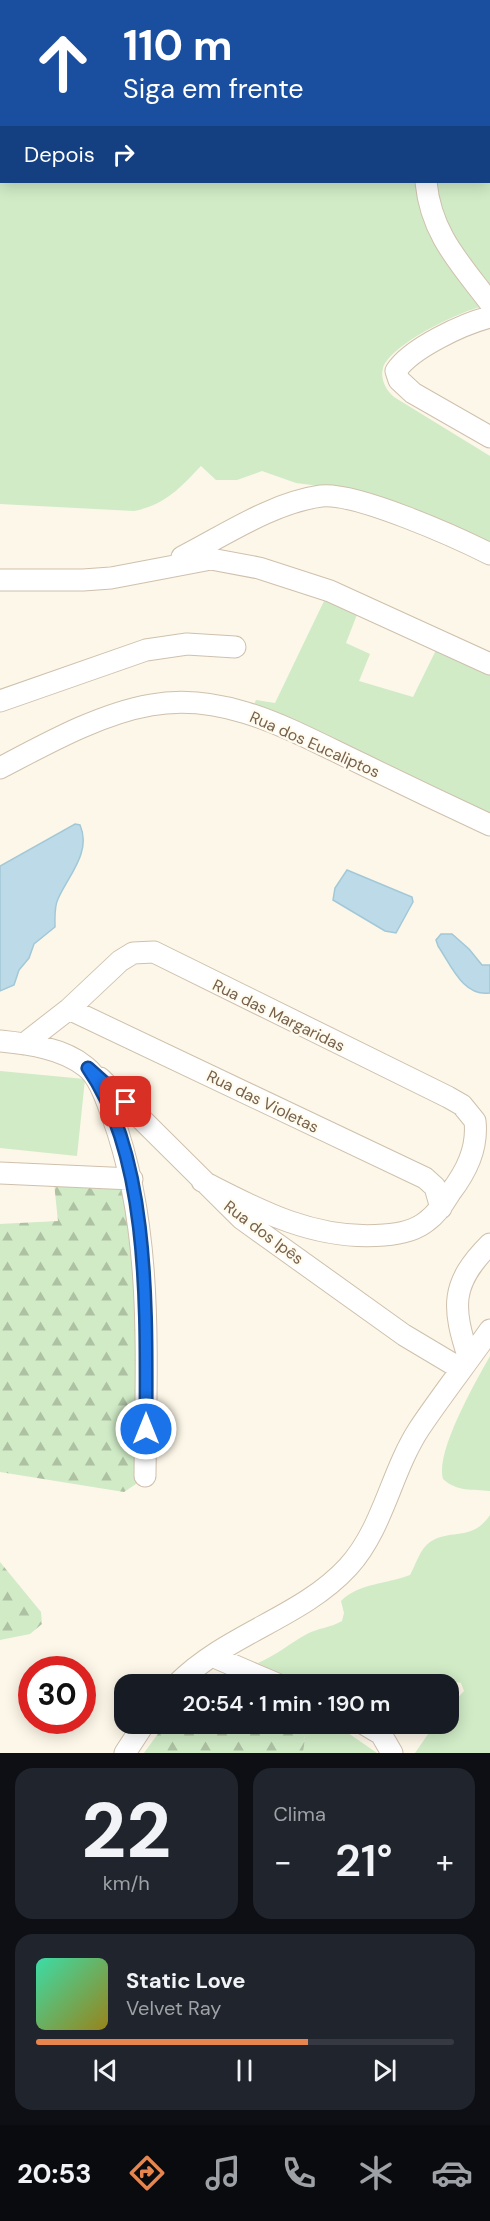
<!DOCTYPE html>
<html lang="pt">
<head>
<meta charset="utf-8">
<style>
  body { margin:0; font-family:"DM Sans",sans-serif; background:#20242c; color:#f1f3f6; height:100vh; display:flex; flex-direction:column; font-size:22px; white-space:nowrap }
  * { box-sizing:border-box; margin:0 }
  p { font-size:20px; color:#9ea1a6 }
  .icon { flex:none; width:33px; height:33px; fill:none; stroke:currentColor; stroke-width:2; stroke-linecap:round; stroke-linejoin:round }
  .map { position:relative; height:1753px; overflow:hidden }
  .sheet { display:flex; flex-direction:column; gap:15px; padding:15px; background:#0d0f14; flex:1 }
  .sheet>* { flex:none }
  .top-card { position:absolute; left:0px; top:0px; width:490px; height:183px; box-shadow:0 3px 15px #0003; background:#1a4fa0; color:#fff; overflow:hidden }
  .speed { position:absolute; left:18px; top:1656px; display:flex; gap:12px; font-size:30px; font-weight:700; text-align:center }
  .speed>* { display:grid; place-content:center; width:78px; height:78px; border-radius:50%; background:#171b24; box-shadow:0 3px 15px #0003; line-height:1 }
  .speed .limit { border:9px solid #d22; background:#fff; color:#111 }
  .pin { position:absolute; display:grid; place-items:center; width:51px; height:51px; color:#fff; margin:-26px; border-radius:12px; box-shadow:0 3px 9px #0006 }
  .me { position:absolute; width:66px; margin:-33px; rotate:0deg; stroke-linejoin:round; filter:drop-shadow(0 0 4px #0008) }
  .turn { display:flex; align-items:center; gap:21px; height:126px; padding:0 24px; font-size:27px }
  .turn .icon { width:78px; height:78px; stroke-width:2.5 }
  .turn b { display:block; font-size:42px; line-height:51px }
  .then { display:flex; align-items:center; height:57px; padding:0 24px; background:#0003; gap:12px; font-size:22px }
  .big { font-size:45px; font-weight:600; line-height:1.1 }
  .sheet .widget { flex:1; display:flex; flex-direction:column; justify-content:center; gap:9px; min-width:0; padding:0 21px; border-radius:18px; background:#20242c }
  .sheet .dial { align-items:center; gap:0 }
  .dial b { font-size:78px; line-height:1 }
  .song { display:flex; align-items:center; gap:18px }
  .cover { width:72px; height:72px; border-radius:9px; background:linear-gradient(135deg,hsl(160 70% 55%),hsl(50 70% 35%)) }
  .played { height:6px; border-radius:3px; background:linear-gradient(90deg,#e6854e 65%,#363941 65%) }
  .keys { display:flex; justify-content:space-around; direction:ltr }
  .heat { display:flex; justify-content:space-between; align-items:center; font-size:33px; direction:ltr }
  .sheet .tiles { flex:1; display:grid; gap:15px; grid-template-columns:1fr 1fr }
  .widget:last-child { grid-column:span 2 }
  .trip { position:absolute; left:114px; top:1674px; width:345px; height:60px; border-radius:18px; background:#171b24; box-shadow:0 3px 15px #0003; font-weight:600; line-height:60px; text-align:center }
  .tabs { display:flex; height:96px; justify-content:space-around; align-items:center; background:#090b0e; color:#9ea1a6 }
  .tabs .icon { width:42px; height:42px }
  .tabs .active { color:#e6854e }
  .tabs b { font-size:27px; color:#f1f3f6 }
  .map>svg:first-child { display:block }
  .grass { fill:#d0ebc6; fill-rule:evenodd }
  .forest { fill:url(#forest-firs) }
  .water { fill:#bcdae7; stroke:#a2c8d8; stroke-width:1.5 }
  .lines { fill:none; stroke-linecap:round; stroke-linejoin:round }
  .minor-casing { stroke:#cfc0ad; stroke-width:23 }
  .minor { stroke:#fff; stroke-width:21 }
  .route-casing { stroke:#114b97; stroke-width:15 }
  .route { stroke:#1a73e8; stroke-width:10 }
  .labels { text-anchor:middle; stroke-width:4.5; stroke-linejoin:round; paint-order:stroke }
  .street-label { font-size:16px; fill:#77614b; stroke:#fffbee }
</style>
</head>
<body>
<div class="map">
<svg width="490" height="1753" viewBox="0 0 490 1753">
  <defs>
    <pattern id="forest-firs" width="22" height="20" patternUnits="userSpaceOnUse" patternTransform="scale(1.5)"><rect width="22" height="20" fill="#d0ebc6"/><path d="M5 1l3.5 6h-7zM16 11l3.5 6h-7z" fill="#aec2a3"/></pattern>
  </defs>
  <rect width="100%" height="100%" fill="#fcf7e8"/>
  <path class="grass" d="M0,0H490V305C467,307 390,344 383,368C380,379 386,390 394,397L490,456V543L429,519L420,512L406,509L351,490L296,483L262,471L237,480H216L201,466C180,488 165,505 134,511L0,504ZM2,2H489V182H2Z
    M325,599L358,612L346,643L370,654L359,681L413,697L438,646L490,672V819L252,709L256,700L275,703Z
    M0,1071L85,1079L77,1156L0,1148Z
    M490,1356V1491C473,1489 457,1492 443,1479C435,1452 476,1381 490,1356Z
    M490,1515V1753H415L435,1724H448L449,1707L464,1691L461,1683L442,1679L426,1684H302L258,1663C277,1655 290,1643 307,1634C318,1628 330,1628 342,1621L344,1613L341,1601C359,1583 387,1584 410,1575C416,1564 420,1549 430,1542C452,1528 472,1542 490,1515Z
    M301,1724H335L377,1753H303L305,1739Z"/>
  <path class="forest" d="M54,1183L127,1186L140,1316L139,1482L124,1492L0,1472V1224L58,1221Z
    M0,1562L41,1612L42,1624L30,1634L0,1640Z
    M165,1724H301L305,1739L303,1753H144Z"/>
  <path class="water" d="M75,824L80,825C92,852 68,876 58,899C54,907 55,918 55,927L34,944L29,958L19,970L14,985L0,991V866Z
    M347,870L412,897L413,902L396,933L385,931L333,900L335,888Z
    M441,934H452L469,949L482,965H490V993C463,997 451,965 438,946L436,940Z"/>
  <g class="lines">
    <g class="minor-casing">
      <path id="minor" d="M456,2L457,0
        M426,182C431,234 460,263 490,303
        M490,317C463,324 411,348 396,371L399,380L413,393L490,437
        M182,557C225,535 272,503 321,496C356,492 456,537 490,554
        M0,580H83L111,578L211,559L259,568L330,591L490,664
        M0,701L146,650L187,644L235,647
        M0,768C46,744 99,714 151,705C227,691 296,733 362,764C405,785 447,805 490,825
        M69,1009L425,1178L435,1187L441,1208
        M0,1041C29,1044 63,1048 86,1067C99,1077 106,1099 112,1115C154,1230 146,1355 145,1476
        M24,1044L69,1009L120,961L133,953L154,952L448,1097L462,1105L475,1121C478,1149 466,1172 450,1193C444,1203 437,1214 427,1221C415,1231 399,1234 384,1235C317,1241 259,1211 202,1181
        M100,1078L242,1219L404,1335L461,1369
        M0,1173L132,1179
        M469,1359C452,1307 450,1284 490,1244
        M212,1656L277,1684
        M177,1684C228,1633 301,1618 348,1567C383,1529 391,1472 419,1429C441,1396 467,1363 490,1330
        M364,1724L381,1734L392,1753
        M125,1753L144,1724"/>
    </g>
    <use href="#minor" class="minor"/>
  </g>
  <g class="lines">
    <g class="route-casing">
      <path id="route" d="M126,1102L88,1068C152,1159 146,1321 146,1429"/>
    </g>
    <use href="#route" class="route"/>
  </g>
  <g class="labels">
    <g class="street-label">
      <text transform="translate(315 744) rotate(24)" y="6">Rua dos Eucaliptos</text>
      <text transform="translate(279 1015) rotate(26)" y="6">Rua das Margaridas</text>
      <text transform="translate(263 1101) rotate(26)" y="6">Rua das Violetas</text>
      <text transform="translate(264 1232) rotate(37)" y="6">Rua dos Ipês</text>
    </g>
  </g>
</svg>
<div class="speed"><div class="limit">30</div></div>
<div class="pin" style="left:126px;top:1102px;background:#d93025"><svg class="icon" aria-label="arrive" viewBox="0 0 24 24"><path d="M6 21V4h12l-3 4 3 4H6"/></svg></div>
<svg class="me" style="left:146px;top:1429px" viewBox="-20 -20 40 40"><circle r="17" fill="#1a73e8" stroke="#fff" stroke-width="3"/><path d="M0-11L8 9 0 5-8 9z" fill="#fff"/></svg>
<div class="trip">20:54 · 1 min · 190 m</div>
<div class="top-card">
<div class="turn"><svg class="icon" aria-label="ahead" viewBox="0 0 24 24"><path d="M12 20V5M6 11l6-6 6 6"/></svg><div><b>110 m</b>Siga em frente</div></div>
<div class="then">Depois<svg class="icon" aria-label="right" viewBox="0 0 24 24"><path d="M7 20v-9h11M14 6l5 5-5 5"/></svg></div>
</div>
</div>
<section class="sheet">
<div class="tiles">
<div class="widget dial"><b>22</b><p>km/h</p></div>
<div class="widget"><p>Clima</p>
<div class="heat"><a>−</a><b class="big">21°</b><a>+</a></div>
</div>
<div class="widget">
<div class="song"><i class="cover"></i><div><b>Static Love</b><p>Velvet Ray</p></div></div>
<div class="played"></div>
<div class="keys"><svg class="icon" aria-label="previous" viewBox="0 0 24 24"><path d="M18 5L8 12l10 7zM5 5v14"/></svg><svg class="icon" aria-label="pause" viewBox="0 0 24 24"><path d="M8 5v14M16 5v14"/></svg><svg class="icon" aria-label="next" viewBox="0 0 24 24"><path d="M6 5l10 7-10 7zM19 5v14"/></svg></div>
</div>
</div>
</section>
<nav class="tabs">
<b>20:53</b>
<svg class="icon active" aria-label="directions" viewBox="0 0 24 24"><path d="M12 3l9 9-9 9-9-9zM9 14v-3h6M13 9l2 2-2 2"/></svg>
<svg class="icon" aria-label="music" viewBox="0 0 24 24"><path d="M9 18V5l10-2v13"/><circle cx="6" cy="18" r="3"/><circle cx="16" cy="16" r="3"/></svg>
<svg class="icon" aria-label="phone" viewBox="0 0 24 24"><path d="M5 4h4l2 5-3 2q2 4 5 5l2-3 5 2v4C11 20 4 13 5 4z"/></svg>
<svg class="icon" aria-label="climate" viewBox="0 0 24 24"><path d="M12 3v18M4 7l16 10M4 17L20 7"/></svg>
<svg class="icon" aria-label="car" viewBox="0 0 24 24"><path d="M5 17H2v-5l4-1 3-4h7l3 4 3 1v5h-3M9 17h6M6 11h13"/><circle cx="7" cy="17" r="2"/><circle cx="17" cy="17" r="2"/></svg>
</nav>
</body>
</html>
